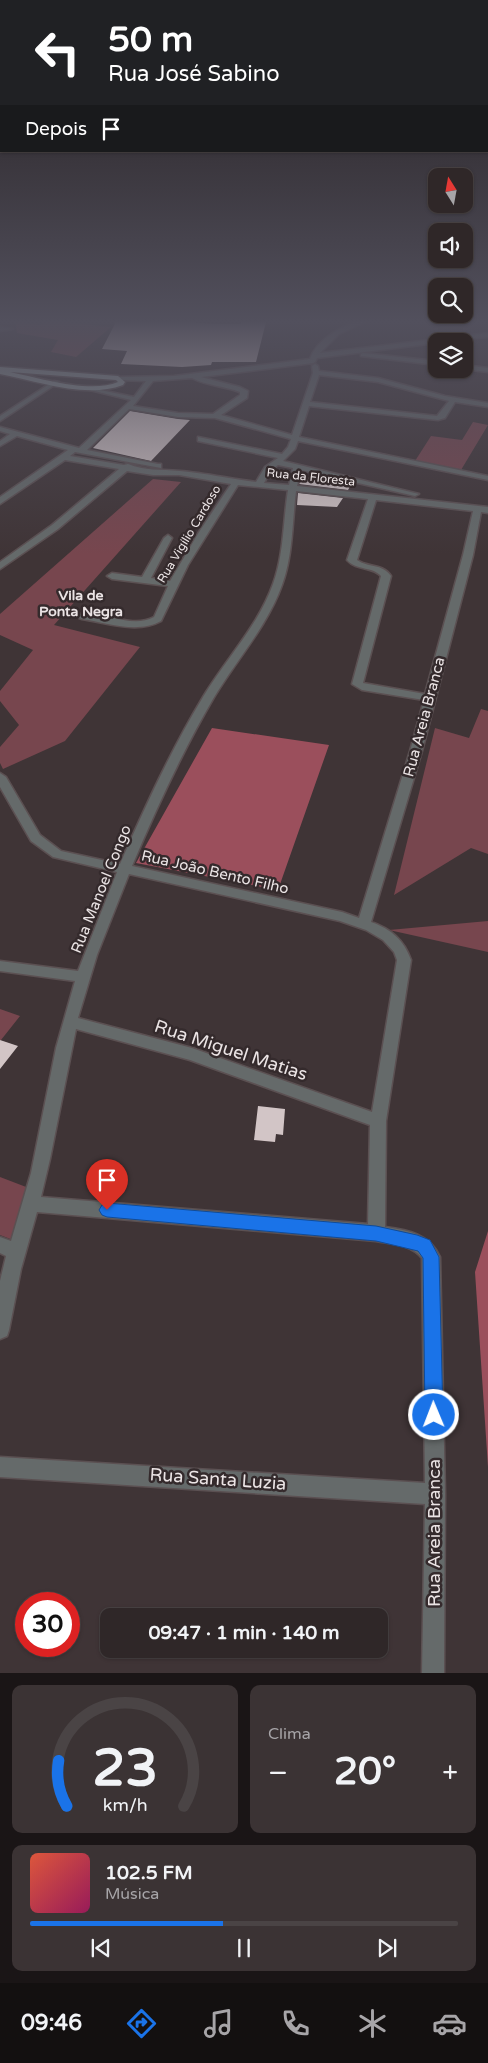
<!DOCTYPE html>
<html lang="pt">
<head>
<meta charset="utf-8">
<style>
  body { margin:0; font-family:"Varela Round",sans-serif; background:#3b3334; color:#f1f3f6; height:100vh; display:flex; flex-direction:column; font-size:19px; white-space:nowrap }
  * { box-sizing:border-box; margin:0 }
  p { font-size:16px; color:#a7a5a8 }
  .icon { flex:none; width:28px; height:28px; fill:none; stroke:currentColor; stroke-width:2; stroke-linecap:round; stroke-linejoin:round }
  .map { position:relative; height:1673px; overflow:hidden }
  .sheet { display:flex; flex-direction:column; gap:12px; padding:12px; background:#1a1516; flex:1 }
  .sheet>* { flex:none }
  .banner { position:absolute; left:0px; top:0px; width:489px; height:152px; box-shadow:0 1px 4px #0004,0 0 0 1px #4a4445; background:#202124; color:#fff; overflow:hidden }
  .needle { width:32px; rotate:349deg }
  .buttons { position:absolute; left:428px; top:168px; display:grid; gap:10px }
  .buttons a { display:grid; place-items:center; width:45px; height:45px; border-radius:10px; background:#2f2728; box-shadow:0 1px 4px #0004,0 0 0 1px #4a4445; font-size:25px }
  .speed { position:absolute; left:15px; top:1592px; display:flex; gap:10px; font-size:25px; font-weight:700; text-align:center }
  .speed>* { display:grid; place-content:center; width:65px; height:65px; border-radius:50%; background:#2f2728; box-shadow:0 1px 4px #0004,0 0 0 1px #4a4445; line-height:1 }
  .speed .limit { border:8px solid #d22; background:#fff; color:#111 }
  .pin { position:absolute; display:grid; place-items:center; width:42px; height:42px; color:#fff; margin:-51px -21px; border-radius:50% 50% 50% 0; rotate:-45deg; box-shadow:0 0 5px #0007 }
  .pin .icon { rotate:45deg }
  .me { position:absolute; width:55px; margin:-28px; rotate:359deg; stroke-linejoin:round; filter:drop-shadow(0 0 4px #0008) }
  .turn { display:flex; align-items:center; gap:18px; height:105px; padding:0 25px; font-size:22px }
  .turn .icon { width:65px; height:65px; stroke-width:2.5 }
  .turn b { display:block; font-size:35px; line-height:42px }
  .then { display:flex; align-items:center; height:48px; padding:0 25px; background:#0003; gap:10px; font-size:19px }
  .big { font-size:38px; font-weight:800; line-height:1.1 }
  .sheet .widget { flex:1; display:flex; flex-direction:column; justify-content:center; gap:8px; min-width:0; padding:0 18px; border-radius:10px; background:#3b3334 }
  .sheet .dial { align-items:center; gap:0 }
  .dial svg { height:130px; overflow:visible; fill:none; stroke:#4a4445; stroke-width:7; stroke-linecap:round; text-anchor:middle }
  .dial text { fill:#f1f3f6; stroke:none }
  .song { display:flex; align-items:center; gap:15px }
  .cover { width:60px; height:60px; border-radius:8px; background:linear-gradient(135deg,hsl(10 70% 55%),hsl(330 70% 35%)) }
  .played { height:5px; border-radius:2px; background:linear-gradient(90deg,#1a73e8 45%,#4a4445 45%) }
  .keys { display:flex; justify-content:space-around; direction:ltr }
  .heat { display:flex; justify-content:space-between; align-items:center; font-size:28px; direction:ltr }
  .sheet .tiles { flex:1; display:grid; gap:12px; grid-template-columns:1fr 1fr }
  .widget:last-child { grid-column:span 2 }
  .trip { position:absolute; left:100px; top:1608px; width:288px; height:50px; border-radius:10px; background:#2f2728; box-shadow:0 1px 4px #0004,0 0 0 1px #4a4445; font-weight:800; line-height:50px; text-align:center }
  .tabs { display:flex; height:80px; justify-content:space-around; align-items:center; background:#131010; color:#a7a5a8 }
  .tabs .icon { width:35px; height:35px }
  .tabs .selected { color:#1a73e8 }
  .tabs b { font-size:22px; color:#f1f3f6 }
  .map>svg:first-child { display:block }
  .green { fill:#77464e }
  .forest { fill:#9b4f5c }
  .building { fill:#d2c5c6 }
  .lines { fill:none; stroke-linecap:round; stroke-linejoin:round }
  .minor-casing { stroke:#5b5052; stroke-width:3 }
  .major-casing { stroke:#5b5052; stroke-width:3 }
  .minor { fill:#656a6a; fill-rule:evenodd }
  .major { fill:#909b9c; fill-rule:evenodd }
  .route { fill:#1a73e8; stroke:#114b97 }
  .labels { text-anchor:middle; stroke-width:5; stroke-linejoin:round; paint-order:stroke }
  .far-street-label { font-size:12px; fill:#ebe4e5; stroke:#342a2c }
  .far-neighbourhood-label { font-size:14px; font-weight:bold; fill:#ebe4e5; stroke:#342a2c }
  .street-label { font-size:15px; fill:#ebe4e5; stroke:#342a2c }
  .near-street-label { font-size:18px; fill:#ebe4e5; stroke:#342a2c }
</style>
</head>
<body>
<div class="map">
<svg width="488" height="1673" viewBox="0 0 488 1673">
  <rect width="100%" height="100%" fill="#3f3436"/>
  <path class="green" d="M15,320H26L25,323L40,325L47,320L111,327L76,357L51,352L58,340L17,333Z
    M473,422L488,425L461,470L415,461L431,436L462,440Z
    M153,479L181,482L54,625L140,647L65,741L3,769L0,763V747L19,725L0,701V691L33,650L0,635V614Z
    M481,709L488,711V854L471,848L394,895L435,728L469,738Z
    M488,921V952L389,930Z
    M0,1009L20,1016L1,1040H0Z
    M0,1177L34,1190L23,1244L0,1235Z"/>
  <path class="forest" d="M212,728L329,745L278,890L136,863Z
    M488,1231V1467L475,1272Z"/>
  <path class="building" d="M117,320H197L195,323L223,324H241V321L266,322L256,362H212L211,365L182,367L121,364L127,351L102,349Z
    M130,411L178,419L190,420L151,461L93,448Z
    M305,477L351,485L348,490L299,484Z
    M298,493L343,498L337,507L297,505Z
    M0,1040L18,1046L0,1069Z
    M258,1106L285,1109L283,1135L276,1134L275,1142L254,1140Z"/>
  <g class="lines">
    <g class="minor-casing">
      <path id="minor" d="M361,320H369L339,334L320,353L488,333V337L436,341V343L317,358L315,362L313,363L201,377L240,387L248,391L247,398L221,415L292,435L313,373L312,366L315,364L318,366L319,371L378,378L445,396L488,403V407L455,402L445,418L438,420L309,406L299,437L488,476V480L298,441L295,449L283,461L419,494L415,496L301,470L297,486L488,507V513L481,512L473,555L422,751L371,922C391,929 404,940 411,960L386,1121L385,1227C408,1230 430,1234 440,1257L445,1494L444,1673H422L425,1504L0,1477V1457L425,1483L422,1258C411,1244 392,1244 376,1241L37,1212L21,1269L9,1330L7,1336L0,1339V1281L6,1256L0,1253V1237L11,1241L31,1173L56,1048L75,981L0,971V961L78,971L117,872L53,857L31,841L0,787V773L6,777L40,835L61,851L120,864C145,807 171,750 203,697C226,659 258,626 273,584C284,554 283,522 288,490L238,485L188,565L161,621C138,634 107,623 82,619L79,618V614C102,609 130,630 154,617L168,586L112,579L107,576L112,573L142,577L164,538L168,535L172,538L151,578L170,581L199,532L231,484L179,475H153L127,471L58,529L0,569V562L52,525L119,469L65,460L0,504V497L68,450L17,436L0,446V441L10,434L0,431V427L79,448L131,400L86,389V387L134,397L146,381L118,380L116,379V377L174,376L310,359C316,340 343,325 361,320ZM319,375L378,382L449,401L437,416L310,402ZM192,378C207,386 225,386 240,392V395L213,414L178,413L133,406L153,381ZM129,409L178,417L215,418L291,439L288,447L282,454L198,437V441L278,458L265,467L256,482C231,479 205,473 180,471C160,469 145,471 128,464L124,465L70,456L75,452L161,468V464H158L87,450ZM278,465L293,468L289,485L264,483L271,470ZM296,491L368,499L347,560C357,571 372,566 381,576L352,684L362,690L424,700L410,751L359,918L342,912L132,866C156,809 182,752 213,699C236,660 267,627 282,585C293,555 292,523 296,491ZM376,500L473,511L463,555L425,694L363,683L391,576C382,563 368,568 357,560ZM129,874L340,921L366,930L383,940L394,952L397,960L372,1112L192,1048L78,1018L97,955ZM76,1029L190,1060L370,1125L368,1224L41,1197L50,1159Z
        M0,327L13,329L0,331Z
        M363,353L436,361V365L361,356V354Z
        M464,365L488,368V372L463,369Z
        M54,381L59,382L0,421V416Z"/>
    </g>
    <g class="major-casing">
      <path id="major" d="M0,367L118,376L125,382L123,385C85,399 38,381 0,374ZM10,372L116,380L118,382C91,394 39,378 10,372Z"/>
    </g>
    <use href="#minor" class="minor"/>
    <use href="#major" class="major"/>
  </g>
  <linearGradient id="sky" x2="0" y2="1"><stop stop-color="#231d1e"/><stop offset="0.58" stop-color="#52505d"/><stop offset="1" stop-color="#52505d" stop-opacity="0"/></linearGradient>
  <rect width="488" height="554" fill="url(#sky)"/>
  <path class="route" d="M107,1203L376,1226L417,1235L430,1240L439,1257L443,1415L440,1421L434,1424L428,1421L425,1415L423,1258L418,1251L376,1241L107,1217L102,1215L99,1210L102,1205Z"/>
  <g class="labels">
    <g class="far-street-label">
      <text transform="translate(311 477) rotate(6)" y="4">Rua da Floresta</text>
      <text transform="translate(189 534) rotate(-59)" y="4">Rua Vigílio Cardoso</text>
    </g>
    <g class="far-neighbourhood-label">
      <text x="81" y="600">Vila de<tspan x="81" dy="16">Ponta Negra</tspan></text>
    </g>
    <g class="street-label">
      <text transform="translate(424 717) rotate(-75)" y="5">Rua Areia Branca</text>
      <text transform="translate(215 872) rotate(13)" y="5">Rua João Bento Filho</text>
      <text transform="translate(101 889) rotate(-68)" y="5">Rua Manoel Congo</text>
    </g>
    <g class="near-street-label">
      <text transform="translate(231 1050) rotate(18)" y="6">Rua Miguel Matias</text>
      <text transform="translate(218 1479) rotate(4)" y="6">Rua Santa Luzia</text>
      <text transform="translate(434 1533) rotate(-90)" y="6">Rua Areia Branca</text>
    </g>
  </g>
</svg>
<div class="buttons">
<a><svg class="needle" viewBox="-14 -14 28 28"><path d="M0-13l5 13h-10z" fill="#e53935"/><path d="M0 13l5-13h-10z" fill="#a7a5a8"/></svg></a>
<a><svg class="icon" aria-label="sound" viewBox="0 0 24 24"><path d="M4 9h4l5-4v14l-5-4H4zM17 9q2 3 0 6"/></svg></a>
<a><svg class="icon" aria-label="search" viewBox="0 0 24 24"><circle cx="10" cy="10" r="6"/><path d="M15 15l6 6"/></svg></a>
<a><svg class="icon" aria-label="layers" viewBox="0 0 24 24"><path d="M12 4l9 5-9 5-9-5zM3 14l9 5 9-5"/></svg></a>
</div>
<div class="speed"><div class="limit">30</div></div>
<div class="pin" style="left:107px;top:1210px;background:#d93025"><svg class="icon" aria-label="arrive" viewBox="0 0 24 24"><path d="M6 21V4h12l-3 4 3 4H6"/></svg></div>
<svg class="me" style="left:434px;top:1415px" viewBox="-20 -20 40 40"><circle r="17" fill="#1a73e8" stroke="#fff" stroke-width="3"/><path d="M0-11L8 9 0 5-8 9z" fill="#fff"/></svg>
<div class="trip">09:47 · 1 min · 140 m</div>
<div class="banner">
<div class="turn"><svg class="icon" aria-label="left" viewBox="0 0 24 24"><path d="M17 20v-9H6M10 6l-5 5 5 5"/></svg><div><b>50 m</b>Rua José Sabino</div></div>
<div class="then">Depois<svg class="icon" aria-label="arrive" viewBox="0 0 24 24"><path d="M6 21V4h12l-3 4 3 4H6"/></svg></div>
</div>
</div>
<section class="sheet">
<div class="tiles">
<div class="widget dial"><svg viewBox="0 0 100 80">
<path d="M14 69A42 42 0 1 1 86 69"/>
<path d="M14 69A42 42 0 0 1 9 41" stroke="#1a73e8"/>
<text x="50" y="56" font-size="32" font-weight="700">23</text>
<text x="50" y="72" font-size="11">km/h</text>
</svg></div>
<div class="widget"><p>Clima</p>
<div class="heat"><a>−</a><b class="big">20°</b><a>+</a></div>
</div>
<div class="widget">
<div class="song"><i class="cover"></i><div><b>102.5 FM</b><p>Música</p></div></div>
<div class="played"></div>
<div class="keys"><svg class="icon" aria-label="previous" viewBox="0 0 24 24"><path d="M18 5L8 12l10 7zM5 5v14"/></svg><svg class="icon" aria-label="pause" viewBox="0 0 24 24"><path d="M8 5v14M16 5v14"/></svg><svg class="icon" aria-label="next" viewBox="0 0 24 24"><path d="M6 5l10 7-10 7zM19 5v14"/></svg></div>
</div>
</div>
</section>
<nav class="tabs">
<b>09:46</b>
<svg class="icon selected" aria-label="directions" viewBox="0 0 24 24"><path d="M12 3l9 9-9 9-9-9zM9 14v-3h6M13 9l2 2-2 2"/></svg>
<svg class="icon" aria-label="music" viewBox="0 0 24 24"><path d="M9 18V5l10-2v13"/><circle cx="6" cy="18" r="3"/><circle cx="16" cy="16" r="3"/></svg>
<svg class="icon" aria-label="phone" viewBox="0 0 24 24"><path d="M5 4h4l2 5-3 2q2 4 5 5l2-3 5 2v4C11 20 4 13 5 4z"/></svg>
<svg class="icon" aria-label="climate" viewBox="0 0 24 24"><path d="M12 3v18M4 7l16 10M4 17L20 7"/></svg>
<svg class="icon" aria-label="car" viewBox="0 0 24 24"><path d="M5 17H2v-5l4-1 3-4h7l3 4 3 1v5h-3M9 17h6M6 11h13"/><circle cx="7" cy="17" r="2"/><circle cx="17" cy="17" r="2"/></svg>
</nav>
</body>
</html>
